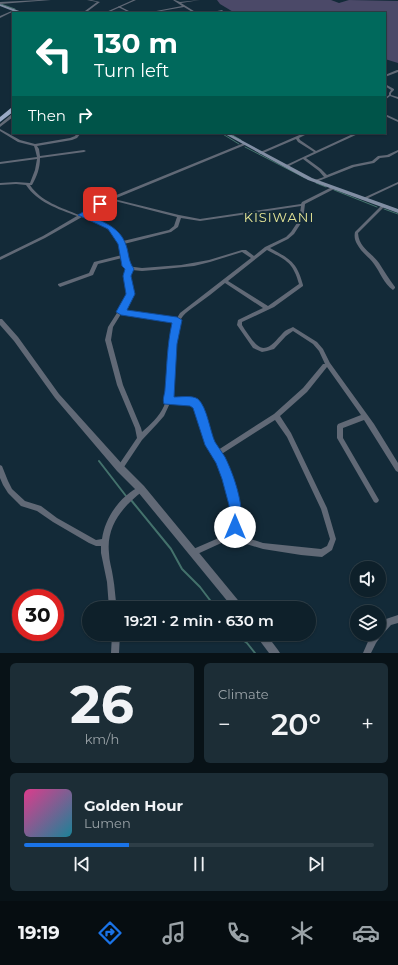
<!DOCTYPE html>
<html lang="en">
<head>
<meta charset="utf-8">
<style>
  body { margin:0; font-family:Montserrat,sans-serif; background:#1c2d36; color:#f1f3f6; height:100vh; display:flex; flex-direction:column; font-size:15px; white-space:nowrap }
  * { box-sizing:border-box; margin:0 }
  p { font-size:13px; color:#9ba3a8 }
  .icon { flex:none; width:22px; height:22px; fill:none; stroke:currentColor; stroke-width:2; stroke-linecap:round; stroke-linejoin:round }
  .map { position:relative; height:653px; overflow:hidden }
  .side { display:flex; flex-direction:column; gap:10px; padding:10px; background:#081217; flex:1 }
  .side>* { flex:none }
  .guide { position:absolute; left:12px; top:12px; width:374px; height:122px; border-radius:0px; box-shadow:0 1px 3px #0004,0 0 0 1px #2e3e47; background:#00695c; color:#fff; overflow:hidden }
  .fabs { position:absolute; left:350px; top:561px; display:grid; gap:8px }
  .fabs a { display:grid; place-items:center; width:36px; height:36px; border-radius:50%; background:#0e202a; box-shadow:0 1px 3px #0004,0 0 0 1px #2e3e47; font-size:20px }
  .speed { position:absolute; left:12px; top:589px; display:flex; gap:8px; font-size:20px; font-weight:700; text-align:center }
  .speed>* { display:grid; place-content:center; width:52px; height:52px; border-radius:50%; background:#0e202a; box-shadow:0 1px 3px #0004,0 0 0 1px #2e3e47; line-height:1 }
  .speed .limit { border:6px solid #d22; background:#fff; color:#111 }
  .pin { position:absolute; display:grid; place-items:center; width:34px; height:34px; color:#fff; margin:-17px; border-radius:8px; box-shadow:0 2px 6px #0006 }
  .me { position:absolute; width:44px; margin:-22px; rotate:0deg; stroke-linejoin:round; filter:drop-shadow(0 0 3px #0008) }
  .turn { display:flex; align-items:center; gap:14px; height:84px; padding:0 16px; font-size:18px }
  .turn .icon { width:52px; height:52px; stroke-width:2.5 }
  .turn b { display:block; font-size:28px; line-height:34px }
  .then { display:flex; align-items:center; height:38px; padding:0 16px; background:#0003; gap:8px; font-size:15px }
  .big { font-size:30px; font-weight:600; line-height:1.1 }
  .side .widget { flex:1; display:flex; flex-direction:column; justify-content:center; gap:6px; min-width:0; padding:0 14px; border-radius:6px; background:#1c2d36 }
  .side .dial { align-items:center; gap:0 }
  .dial b { font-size:52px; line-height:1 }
  .song { display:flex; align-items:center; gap:12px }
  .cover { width:48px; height:48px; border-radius:6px; background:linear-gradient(135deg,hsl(330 70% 55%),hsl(190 70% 35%)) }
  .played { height:4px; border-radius:2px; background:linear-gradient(90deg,#1a73e8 30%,#2e3e47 30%) }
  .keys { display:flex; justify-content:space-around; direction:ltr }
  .heat { display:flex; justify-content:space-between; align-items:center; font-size:22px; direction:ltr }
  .side .tiles { flex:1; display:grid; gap:10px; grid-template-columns:1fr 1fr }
  .widget:last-child { grid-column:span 2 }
  .trip { position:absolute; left:82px; top:601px; width:234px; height:40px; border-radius:20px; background:#0e202a; box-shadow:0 1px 3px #0004,0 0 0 1px #2e3e47; font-weight:600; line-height:40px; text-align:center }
  .tabs { display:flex; height:64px; justify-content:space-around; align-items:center; background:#060d11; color:#9ba3a8 }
  .tabs .icon { width:28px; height:28px }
  .tabs .on { color:#1a73e8 }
  .tabs b { font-size:18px; color:#f1f3f6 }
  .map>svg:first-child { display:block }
  .green { fill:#4b4968 }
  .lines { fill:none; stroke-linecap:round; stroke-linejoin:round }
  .stream-far1 { stroke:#44726c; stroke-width:1 }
  .stream { stroke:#44726c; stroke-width:2 }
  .minor { fill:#616976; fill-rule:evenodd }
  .tertiary { fill:#616976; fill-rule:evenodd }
  .secondary { fill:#818ea3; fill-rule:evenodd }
  .primary { fill:#9aaac6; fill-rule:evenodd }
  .route { fill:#1a73e8; stroke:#114b97 }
  .labels { text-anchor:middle; stroke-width:4; stroke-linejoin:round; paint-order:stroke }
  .quarter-label { font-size:13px; letter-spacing:1px; fill:#e6e697; stroke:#132a38 }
</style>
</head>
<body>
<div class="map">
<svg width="398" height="653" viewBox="0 0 398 653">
  <rect width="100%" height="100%" fill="#132a38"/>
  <path class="green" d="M217,0H331L339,3L349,0L398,1V63L385,59V13H235L220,4Z"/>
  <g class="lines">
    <path class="stream-far1" d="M1,4L15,9
      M221,133L239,144
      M229,133L241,140
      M245,147L305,178
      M316,183L326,187
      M334,190L377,207
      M384,209L398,214"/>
    <path class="stream" d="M99,461L126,496
      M131,500L171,549L182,569L200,587L216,608
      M234,634L247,643L255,653"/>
    <path class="minor" d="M40,0H51L0,4V2Z
      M87,0H91L100,2L88,11L91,13H88L85,11L97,2Z
      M173,0H175L180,2L200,0L181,3L197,13H194L184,7L150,13H146L182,6Z
      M119,6L133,13H130L118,7Z
      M14,10H16L0,18V16Z
      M223,11L213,13H208L222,10Z
      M397,70H398V72L385,77V75Z
      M385,84L394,89V90L391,93V95L398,97V99L390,96L385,100V98L389,95V93L391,90L385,86Z
      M12,114H13V117L0,127V124Z
      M385,114L398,120V122L385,116Z
      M0,129L20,140L35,144L70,138L75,136L77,133H81L77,138L72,140L37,146L39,149L40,156L84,150L86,151L84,152L40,158C40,168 37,176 32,185H30C40,201 62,208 79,215L109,198L244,143L246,144L245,145L114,199L179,215L200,219L301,204L302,202L332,187H334V189L305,204L303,220L294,234L288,239L270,248C290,259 297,262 303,285V286L274,307L242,322V325C245,330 253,342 257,345C267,354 276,340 282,334C285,330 289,329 293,327L317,342L323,349L330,363L374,424L398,463V472L396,471L364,420L343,428V438L379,500L378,502L376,503L374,502L337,438V426L338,424L361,415L327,367L307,392L280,416L291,433L327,508L336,539L332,550L322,557L301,555L263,549L230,539L193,556L189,552L191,550L228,534L232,526V505L225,479L218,462L208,445L194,405L192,403H170L164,416L157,424L142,440L122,470L120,471L118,470L117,468L118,466L137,438L135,428L117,385L105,340L108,327L129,294L125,273L128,269C124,267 123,262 122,258L98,264L93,275L60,287L58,285V284L89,273L94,262L122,255C121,232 101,224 82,217L45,238L0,260V257L43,236L77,216C58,209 37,202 26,185L16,184L0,185V183L16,182L30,183L35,170L37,159L0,164V162L37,157L35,149L34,146L18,142L0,131ZM111,200L177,217L174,226L169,230L123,241C115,227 100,221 85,215ZM301,206L299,220L291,232L286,237L265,247L254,256L246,250H242L209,260L181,265L142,268L134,267L130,266C125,260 126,251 124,244L171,232L178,227L181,218L200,221ZM267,250C286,260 293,262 299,284L268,306L228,281ZM242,252L251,258L180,313L177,318L123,311L133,294L129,273L132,270L142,271L154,270L194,266L210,262ZM225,283L263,308L238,320L237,325L253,348L262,352L267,351L274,349L286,336L293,331L313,344L319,351L325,364H323L303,388L274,414L218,450L214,444L198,401L193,399H172C178,374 167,337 183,316C186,312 191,309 195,306C205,299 215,291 225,283ZM121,314L175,322C162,347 175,380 164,406C159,417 150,425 142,432L141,428L123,385L111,340L113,327ZM275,420L287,437L321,509L330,539L327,546L321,549L263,543L235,534L238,527V505L231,479L220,455Z
      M304,133H309L299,138L300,140L316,151L355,133H360L306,158L321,169L327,175L352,165L372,161L378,156L387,155L398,150V152L389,157L380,158L374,163L354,167L316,182L314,181L315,180L324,177L319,171L303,159L287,167L284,166L314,152L298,142L296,139L261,154L258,153Z
      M398,182V184L364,200H363L361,199Z
      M382,205H384L385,206L358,233C359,248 371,252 379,263C384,271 389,279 395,287V288L393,290C384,284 380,272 374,264C369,257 361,252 357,244C355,240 354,237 355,232Z
      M0,465L2,466L8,481L12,489L25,501L41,506L57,518L96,540L102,539C105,517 121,495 141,486L143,487L144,489L143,491C123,506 106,526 109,553C109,561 112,569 113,577C115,587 115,598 117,608H109L107,582L101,553V546H96L89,543L53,522L37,511L21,506L8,493L3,485L0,478Z
      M398,615V623L391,625L381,636L376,643L371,653H363L370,637L373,634H379V627L386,619Z
      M112,634H120L119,653H111Z"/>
    <path class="tertiary" d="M133,0H136L107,13H104Z
      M0,319H2L18,337L59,394L123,465L144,486L242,605L244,608H233L138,492L117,471L55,398L14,341L0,325Z
      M255,634H266L278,650L280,653H269L257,637Z"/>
    <path class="secondary" d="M0,4L22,12L23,13H18L0,6Z
      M223,133H228L312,178L398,209V213L308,180Z"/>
    <path class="primary" d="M11,108H13V112L0,122V117Z"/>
  </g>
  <path class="route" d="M100,202L103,203V206L87,215C102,221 120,227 126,245C129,253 128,261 134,269L131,276L135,294L127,310L177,317L182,320L177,344L174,397C181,397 192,395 198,399C207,407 210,431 215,442C218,447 222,452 225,457C234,475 247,512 239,531L235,533L231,531L229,527V505L222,479L216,463L205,445L193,408L190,406L164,404C162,399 165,394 165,389C167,366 167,345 172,323L121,315L116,312L126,294L123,276L125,269L122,266L118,244L108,229L78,215Z"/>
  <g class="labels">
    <g class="quarter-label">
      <text x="279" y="222">KISIWANI</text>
    </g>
  </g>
</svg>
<div class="fabs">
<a><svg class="icon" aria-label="sound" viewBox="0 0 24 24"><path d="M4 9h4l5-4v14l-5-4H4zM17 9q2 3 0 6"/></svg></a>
<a><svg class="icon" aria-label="layers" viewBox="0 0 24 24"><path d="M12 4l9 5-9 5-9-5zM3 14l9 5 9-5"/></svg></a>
</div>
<div class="speed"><div class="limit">30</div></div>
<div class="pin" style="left:100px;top:204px;background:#d93025"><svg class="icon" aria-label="arrive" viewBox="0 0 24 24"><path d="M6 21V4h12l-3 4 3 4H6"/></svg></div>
<svg class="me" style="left:235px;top:527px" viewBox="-20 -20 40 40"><circle r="19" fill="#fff"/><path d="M0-13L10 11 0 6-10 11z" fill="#1a73e8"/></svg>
<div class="trip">19:21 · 2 min · 630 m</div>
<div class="guide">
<div class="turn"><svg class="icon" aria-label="left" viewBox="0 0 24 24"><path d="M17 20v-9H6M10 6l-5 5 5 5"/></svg><div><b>130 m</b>Turn left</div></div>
<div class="then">Then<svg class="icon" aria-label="right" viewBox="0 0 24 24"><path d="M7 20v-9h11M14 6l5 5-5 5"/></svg></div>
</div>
</div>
<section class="side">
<div class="tiles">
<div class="widget dial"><b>26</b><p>km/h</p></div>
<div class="widget"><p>Climate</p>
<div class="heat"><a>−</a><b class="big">20°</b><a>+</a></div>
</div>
<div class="widget">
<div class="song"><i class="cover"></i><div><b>Golden Hour</b><p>Lumen</p></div></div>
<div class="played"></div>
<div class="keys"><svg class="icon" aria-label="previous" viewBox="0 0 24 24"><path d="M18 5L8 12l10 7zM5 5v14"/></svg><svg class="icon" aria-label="pause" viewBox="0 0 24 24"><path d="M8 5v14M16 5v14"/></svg><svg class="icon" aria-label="next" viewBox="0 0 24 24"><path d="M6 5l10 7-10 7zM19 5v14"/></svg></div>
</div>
</div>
</section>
<nav class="tabs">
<b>19:19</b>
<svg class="icon on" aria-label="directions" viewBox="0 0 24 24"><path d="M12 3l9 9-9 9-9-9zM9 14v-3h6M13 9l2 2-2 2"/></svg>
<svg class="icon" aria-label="music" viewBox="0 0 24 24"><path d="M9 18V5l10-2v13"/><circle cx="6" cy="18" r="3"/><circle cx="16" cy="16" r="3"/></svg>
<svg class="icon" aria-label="phone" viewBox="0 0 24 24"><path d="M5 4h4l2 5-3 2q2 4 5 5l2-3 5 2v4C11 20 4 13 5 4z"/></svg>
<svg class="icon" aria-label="climate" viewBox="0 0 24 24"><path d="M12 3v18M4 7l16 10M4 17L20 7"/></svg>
<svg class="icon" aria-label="car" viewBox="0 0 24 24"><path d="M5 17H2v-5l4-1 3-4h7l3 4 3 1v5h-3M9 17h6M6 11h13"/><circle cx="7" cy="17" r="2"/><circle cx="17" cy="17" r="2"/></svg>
</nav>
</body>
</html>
